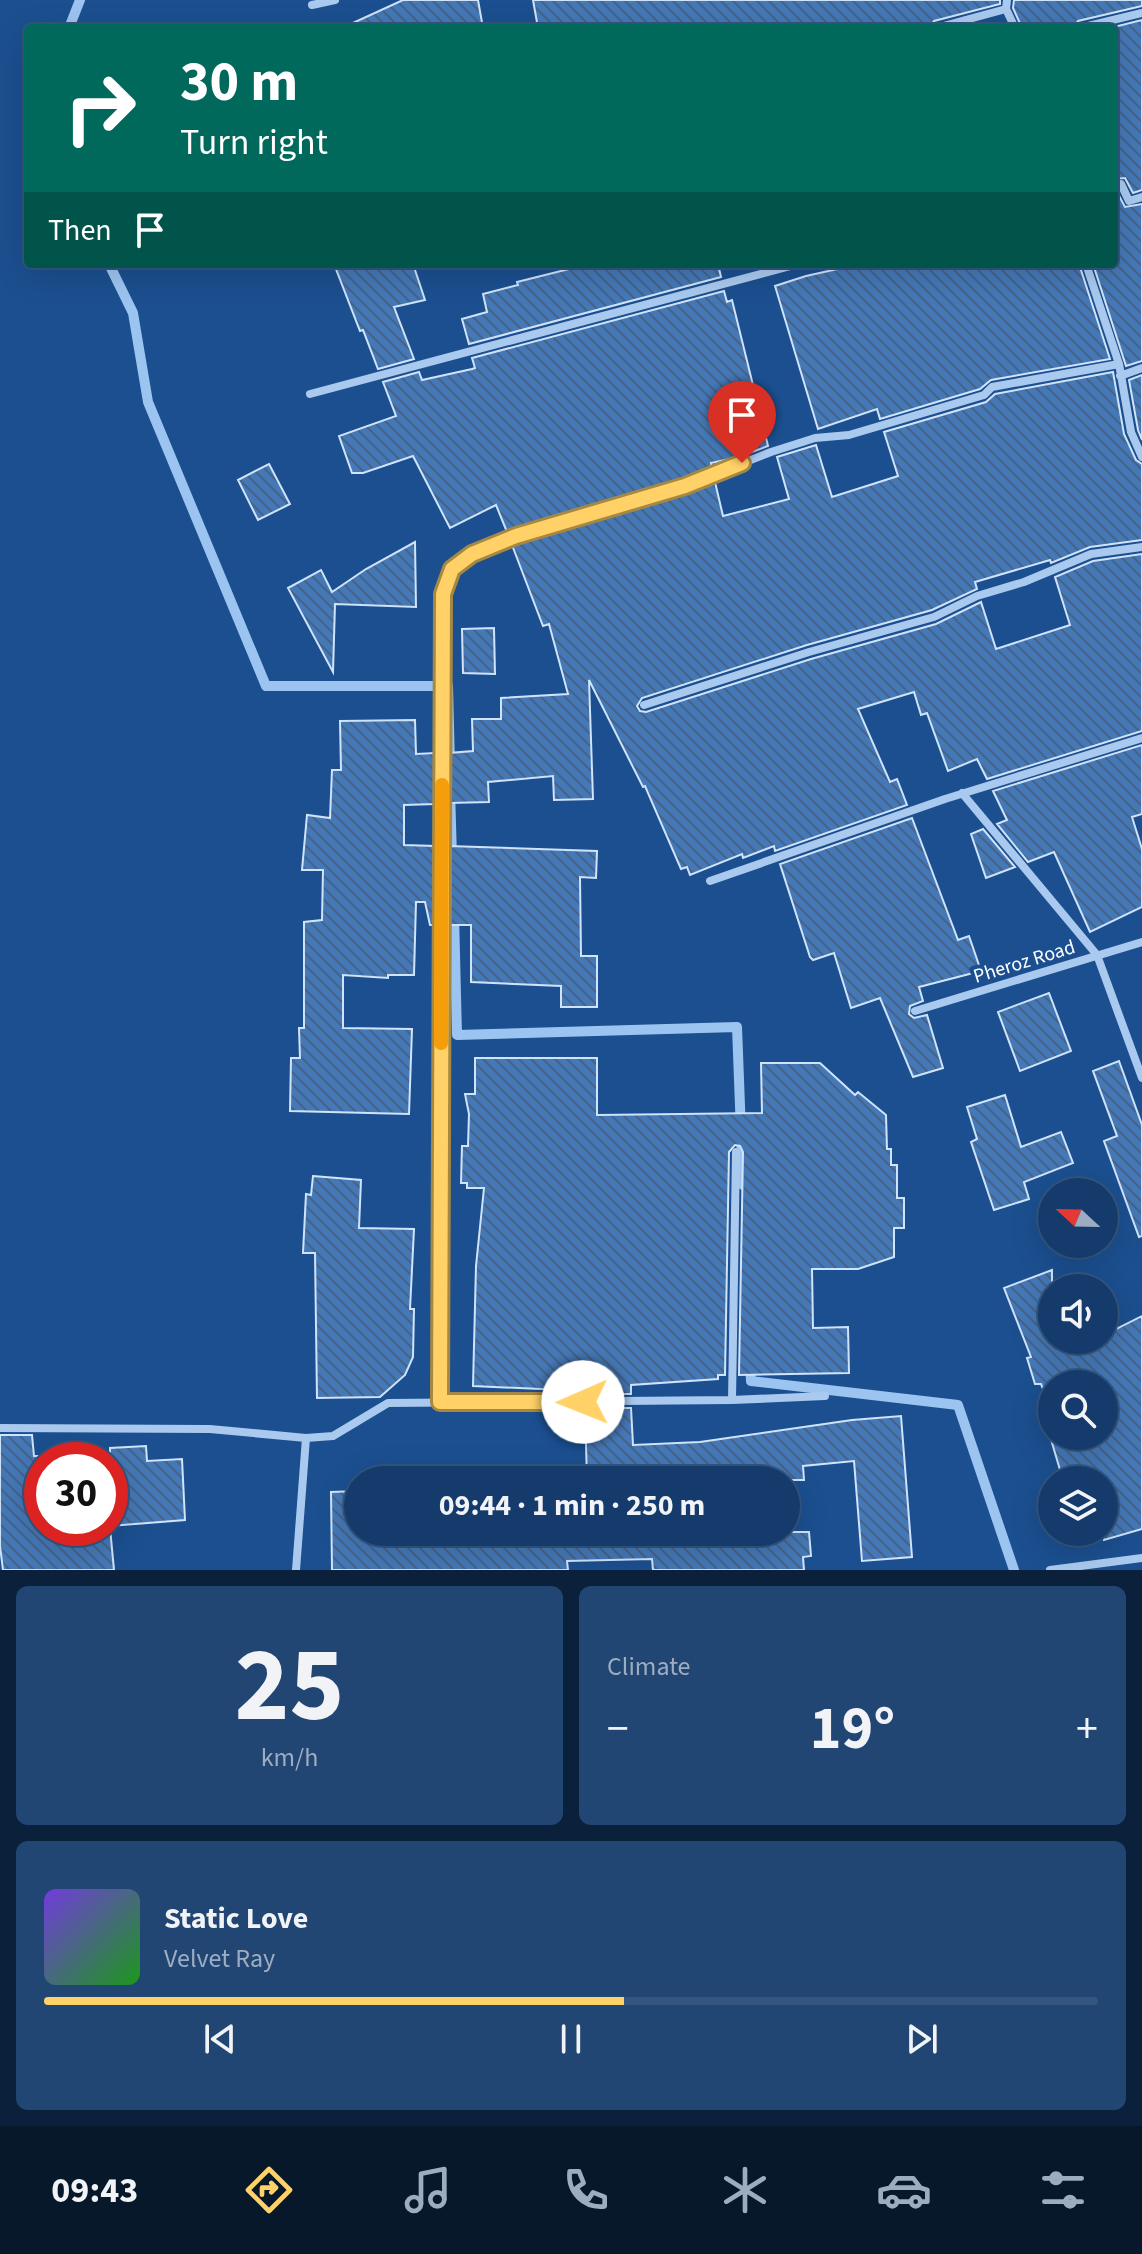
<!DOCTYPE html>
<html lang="en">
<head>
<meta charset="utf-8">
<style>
  body { margin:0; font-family:"Source Sans 3",sans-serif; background:#214673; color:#f1f3f6; height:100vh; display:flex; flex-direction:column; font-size:30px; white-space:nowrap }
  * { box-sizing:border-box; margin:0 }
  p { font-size:26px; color:#9dadc1 }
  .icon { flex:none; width:44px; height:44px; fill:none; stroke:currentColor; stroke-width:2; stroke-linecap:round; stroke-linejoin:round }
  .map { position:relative; height:1570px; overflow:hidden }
  .side { display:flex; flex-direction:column; gap:16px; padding:16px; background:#0b203b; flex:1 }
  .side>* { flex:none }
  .hud { position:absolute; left:24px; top:24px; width:1094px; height:244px; border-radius:8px; box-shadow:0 8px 32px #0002,0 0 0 2px #33557e; background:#00695c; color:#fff; overflow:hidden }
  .needle { width:52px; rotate:292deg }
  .fabs { position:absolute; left:1038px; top:1178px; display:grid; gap:16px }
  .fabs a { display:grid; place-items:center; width:80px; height:80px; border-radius:50%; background:#143b6b; box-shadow:0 8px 32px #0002,0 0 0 2px #33557e; font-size:40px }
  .speed { position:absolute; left:24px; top:1442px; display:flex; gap:16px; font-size:40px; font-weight:700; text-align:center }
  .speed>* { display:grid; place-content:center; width:104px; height:104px; border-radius:50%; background:#143b6b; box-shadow:0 8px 32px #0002,0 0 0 2px #33557e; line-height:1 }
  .speed .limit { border:12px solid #d22; background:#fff; color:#111 }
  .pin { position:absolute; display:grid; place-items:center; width:68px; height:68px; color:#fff; margin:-82px -34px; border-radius:50% 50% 50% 0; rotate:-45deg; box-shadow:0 0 8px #0007 }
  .pin .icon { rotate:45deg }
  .me { position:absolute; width:88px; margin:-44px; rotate:269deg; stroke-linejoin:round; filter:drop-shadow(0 0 6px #0008) }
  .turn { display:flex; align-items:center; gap:28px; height:168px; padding:0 24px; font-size:36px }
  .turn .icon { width:104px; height:104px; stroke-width:2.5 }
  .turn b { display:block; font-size:56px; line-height:68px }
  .then { display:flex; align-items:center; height:76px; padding:0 24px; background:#0003; gap:16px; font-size:30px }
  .big { font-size:60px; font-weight:700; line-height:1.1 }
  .side .card { flex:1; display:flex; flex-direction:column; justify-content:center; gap:12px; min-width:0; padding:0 28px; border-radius:12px; background:#214673 }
  .side .dial { align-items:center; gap:0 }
  .dial b { font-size:104px; line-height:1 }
  .song { display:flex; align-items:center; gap:24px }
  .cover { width:96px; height:96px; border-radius:12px; background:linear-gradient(135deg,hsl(260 70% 55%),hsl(120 70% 35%)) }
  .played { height:8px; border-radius:4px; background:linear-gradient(90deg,#ffd166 55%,#33557e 55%) }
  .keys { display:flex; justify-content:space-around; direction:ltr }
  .heat { display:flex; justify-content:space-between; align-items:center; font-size:44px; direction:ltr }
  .side .tiles { flex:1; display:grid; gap:16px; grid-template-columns:1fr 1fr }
  .card:last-child { grid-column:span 2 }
  .trip { position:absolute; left:344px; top:1466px; width:456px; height:80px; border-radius:40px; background:#143b6b; box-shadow:0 8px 32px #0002,0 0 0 2px #33557e; font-weight:700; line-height:80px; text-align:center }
  .tab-bar { display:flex; height:128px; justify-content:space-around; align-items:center; background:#08182b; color:#9dadc1 }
  .tab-bar .icon { width:56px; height:56px }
  .tab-bar .selected { color:#ffd166 }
  .tab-bar b { font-size:36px; color:#f1f3f6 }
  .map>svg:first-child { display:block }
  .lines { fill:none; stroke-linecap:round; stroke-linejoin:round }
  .stream { stroke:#9cc4f0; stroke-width:10 }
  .building { fill:url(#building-back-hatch); stroke:#cfe3fa; stroke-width:2 }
  .minor { stroke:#a9c9ee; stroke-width:8 }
  .route-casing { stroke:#a68842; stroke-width:20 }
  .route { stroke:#ffd166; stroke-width:14 }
  .slow { stroke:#f59e0b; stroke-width:14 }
  .labels { text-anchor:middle; stroke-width:8; stroke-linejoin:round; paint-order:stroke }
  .street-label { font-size:20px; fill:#fff; stroke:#1b4f8f }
</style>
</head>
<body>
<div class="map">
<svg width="1142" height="1570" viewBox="0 0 1142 1570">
  <defs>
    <pattern id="building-back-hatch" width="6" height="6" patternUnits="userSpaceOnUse" patternTransform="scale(2)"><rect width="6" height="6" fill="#4478b7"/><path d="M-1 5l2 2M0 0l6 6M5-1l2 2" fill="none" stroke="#486282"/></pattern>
  </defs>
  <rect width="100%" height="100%" fill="#1b4f8f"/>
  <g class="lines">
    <path class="stream" d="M69,28L80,0
      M109,264L133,313L148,402L266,686H448L450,766
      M450,790L452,858
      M454,914L457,1035L737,1027L743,1185
      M750,1361L751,1381L958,1405L1014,1570"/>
  </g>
  <path class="building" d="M403,0H478L483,28H342Z
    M533,0H1000V4L934,21L929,28H538Z
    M1014,0H1142V6L1078,21L1073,28H1022L1013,8Z
    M1142,20V190L1133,193L1125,178L1114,179V28H1110Z
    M1117,192L1125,207L1142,204V361L1126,366L1093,264H1114V193Z
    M334,264H413L425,300L394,307L414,359L378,369L363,330L360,331Z
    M589,264H718L721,277L469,344L462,319L487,312L483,294L518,285L517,282Z
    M860,264H1079L1110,359L991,380L980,389L880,419L877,409L818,429L775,286L806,276Z
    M724,291L727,302L732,300L768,446L739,457L711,463L712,468L683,479L507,532L496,505L450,528L413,456L363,473H352L339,436L396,416L383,382L419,372L422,380L472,369L475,368L472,358Z
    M1113,372L1124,434L1136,460L1142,464V540L1090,547L1051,563L1050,560L975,582L977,589L932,610L807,645L642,698L637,706L640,711L646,712L811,659L936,624L981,602L996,649L1070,625L1055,577L1093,561L1142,554V731L987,779L977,759L948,771L927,713L921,715L914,692L858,709L890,782L897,779L907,805L775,851L774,846L743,858L742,854L690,875L687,867L681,869L645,786L643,787L589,680L593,799L554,800L553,776L488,782L489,802L449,803V753L473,751L472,719H501V698L568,694L549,624L543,626L512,545L687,493L715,482L723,516L789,499L777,457L816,445L832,497L898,476L884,432L986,402L995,394Z
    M1142,375V440L1138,430L1129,380Z
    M269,464L290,504L258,520L238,480Z
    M415,542L416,607L335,604L333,672L288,588L321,570L332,592L366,569Z
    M494,628L495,674L463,673L462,629Z
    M415,720L416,754L435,753V804L404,805V845L435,846V925H430L425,902H416L414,975H388V978L343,975V1028L412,1029L409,1114L290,1111L291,1058H300L299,1028H304V922L322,920L323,870H302L307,815L330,818L332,770H341L340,721Z
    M1142,745V814L1132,817L1142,849V907L1090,932L1054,852L1028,862L997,824L1007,820L993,791Z
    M912,818L958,940L969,936L981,971L919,987L923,1001L910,1006L909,1014L914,1018L927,1015L943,1068L913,1077L880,998L851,1008L834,953L813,960L810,957L780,864Z
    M983,829L1015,867L986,878L971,834Z
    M449,846L597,851L596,878L580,877L581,956H597V1007H561V986L471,982V925H449Z
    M1049,993L1071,1051L1020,1071L998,1012Z
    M475,1058H597V1115L762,1113L761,1063H820L855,1095L858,1092L886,1115L887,1149H891V1165H897V1198H904V1228H894V1257L858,1269H812L813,1328L848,1327L849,1373L739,1375L743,1152L740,1146L735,1145L729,1152L725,1375H718V1379L631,1385V1394H584V1391L473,1386L476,1266L484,1188H467V1183H461L462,1146H468L469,1114L465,1094H475Z
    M1119,1061L1142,1125V1236L1139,1237L1104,1141L1117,1136L1093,1071Z
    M1005,1095L1021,1147L1061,1132L1073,1163L1024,1182L1029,1199L994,1210L971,1142L977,1139L967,1107Z
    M313,1176L361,1180L359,1228L414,1229L410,1309H414L413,1357L405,1375L380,1397L317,1398L315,1253H303L306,1194L311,1195Z
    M1052,1270V1340H1085L1086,1343L1104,1340V1335L1142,1316V1529L1104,1540V1480H1063L1050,1436H1104V1384H1052V1406H1050L1041,1384H1035L1027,1358L1031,1357L1004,1288Z
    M585,1408H631L633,1445L700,1442L852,1420L901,1416L912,1557L862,1561L854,1461L803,1466L804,1480H587Z
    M0,1435H32L34,1456H42V1528H110L114,1570H3L0,1546Z
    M146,1446L147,1461L182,1459L185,1520L110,1526V1448Z
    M358,1491V1532H809L811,1556L803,1557L804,1570H653L652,1559L567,1561L568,1570H332L331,1492Z"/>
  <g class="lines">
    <path class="minor" d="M1007,0L1006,9L1015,28
      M312,5L335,0
      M936,28L1006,9
      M1080,28L1142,13
      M1114,186L1121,184L1129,201L1142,197
      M1086,264L1119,364L1131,432L1142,457
      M1120,376L1142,368
      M310,394L798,264
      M644,705L809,652L934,617L977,596L1024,582L1091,554L1142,547
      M962,793L1097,955L1142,1078
      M710,881L945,799L1142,738
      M915,1011L1142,942
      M732,1400L736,1152
      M440,1402L443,594L452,569L472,554L516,536L685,486L771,452L815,438L849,435L984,395L992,387L1119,364
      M0,1428L210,1429L306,1438L333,1436L388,1403L732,1400L825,1396
      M296,1570L306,1438
      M1050,1570L1142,1558"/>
  </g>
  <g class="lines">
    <g class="route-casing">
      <path id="route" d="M583,1402H440L443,594L452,569L472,554L516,536L685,486L742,463"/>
    </g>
    <use href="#route" class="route"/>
    <path class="slow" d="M441,1043L442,785"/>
  </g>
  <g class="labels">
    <g class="street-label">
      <text transform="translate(1024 961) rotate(-17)" y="7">Pheroz Road</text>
    </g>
  </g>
</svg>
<div class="fabs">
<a><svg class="needle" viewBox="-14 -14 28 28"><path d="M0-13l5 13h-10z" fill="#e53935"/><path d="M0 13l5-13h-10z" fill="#9dadc1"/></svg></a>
<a><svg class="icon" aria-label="sound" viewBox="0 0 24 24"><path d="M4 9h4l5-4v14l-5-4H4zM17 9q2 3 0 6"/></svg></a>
<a><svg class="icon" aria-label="search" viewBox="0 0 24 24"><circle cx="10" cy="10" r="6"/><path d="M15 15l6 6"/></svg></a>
<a><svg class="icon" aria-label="layers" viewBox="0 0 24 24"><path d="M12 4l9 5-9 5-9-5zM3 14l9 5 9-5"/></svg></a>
</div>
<div class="speed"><div class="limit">30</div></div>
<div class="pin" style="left:742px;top:463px;background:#d93025"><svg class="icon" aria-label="arrive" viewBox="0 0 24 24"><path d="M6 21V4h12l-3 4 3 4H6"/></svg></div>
<svg class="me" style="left:583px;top:1402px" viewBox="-20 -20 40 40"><circle r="19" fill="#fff"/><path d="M0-13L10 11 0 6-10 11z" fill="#ffd166"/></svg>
<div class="trip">09:44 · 1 min · 250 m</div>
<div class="hud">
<div class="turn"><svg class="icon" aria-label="right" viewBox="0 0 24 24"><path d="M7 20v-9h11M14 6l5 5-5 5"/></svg><div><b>30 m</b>Turn right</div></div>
<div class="then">Then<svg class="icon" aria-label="arrive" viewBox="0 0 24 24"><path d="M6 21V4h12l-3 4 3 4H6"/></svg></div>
</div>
</div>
<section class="side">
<div class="tiles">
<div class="card dial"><b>25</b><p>km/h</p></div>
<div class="card"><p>Climate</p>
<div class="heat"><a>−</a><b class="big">19°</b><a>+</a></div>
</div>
<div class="card">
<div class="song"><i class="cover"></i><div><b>Static Love</b><p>Velvet Ray</p></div></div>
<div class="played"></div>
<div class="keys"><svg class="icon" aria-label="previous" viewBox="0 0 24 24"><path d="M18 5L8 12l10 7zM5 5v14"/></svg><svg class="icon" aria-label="pause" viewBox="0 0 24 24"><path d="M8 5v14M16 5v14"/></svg><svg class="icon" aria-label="next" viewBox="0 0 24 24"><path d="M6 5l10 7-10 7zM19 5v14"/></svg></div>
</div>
</div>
</section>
<nav class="tab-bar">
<b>09:43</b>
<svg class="icon selected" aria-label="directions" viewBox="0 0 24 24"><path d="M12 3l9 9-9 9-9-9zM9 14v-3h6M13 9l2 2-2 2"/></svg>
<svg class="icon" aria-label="music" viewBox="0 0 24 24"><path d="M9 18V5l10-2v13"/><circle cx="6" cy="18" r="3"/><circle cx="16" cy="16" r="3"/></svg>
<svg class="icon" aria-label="phone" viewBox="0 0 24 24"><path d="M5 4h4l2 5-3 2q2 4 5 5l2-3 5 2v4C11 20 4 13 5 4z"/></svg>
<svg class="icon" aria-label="climate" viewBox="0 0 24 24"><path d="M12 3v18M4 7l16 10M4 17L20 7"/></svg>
<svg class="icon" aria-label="car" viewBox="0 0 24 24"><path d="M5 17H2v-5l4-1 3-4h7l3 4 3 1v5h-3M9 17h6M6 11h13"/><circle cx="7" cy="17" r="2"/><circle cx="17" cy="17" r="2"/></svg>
<svg class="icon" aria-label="filters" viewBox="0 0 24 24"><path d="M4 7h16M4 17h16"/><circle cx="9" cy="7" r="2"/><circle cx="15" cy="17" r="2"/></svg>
</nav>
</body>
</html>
